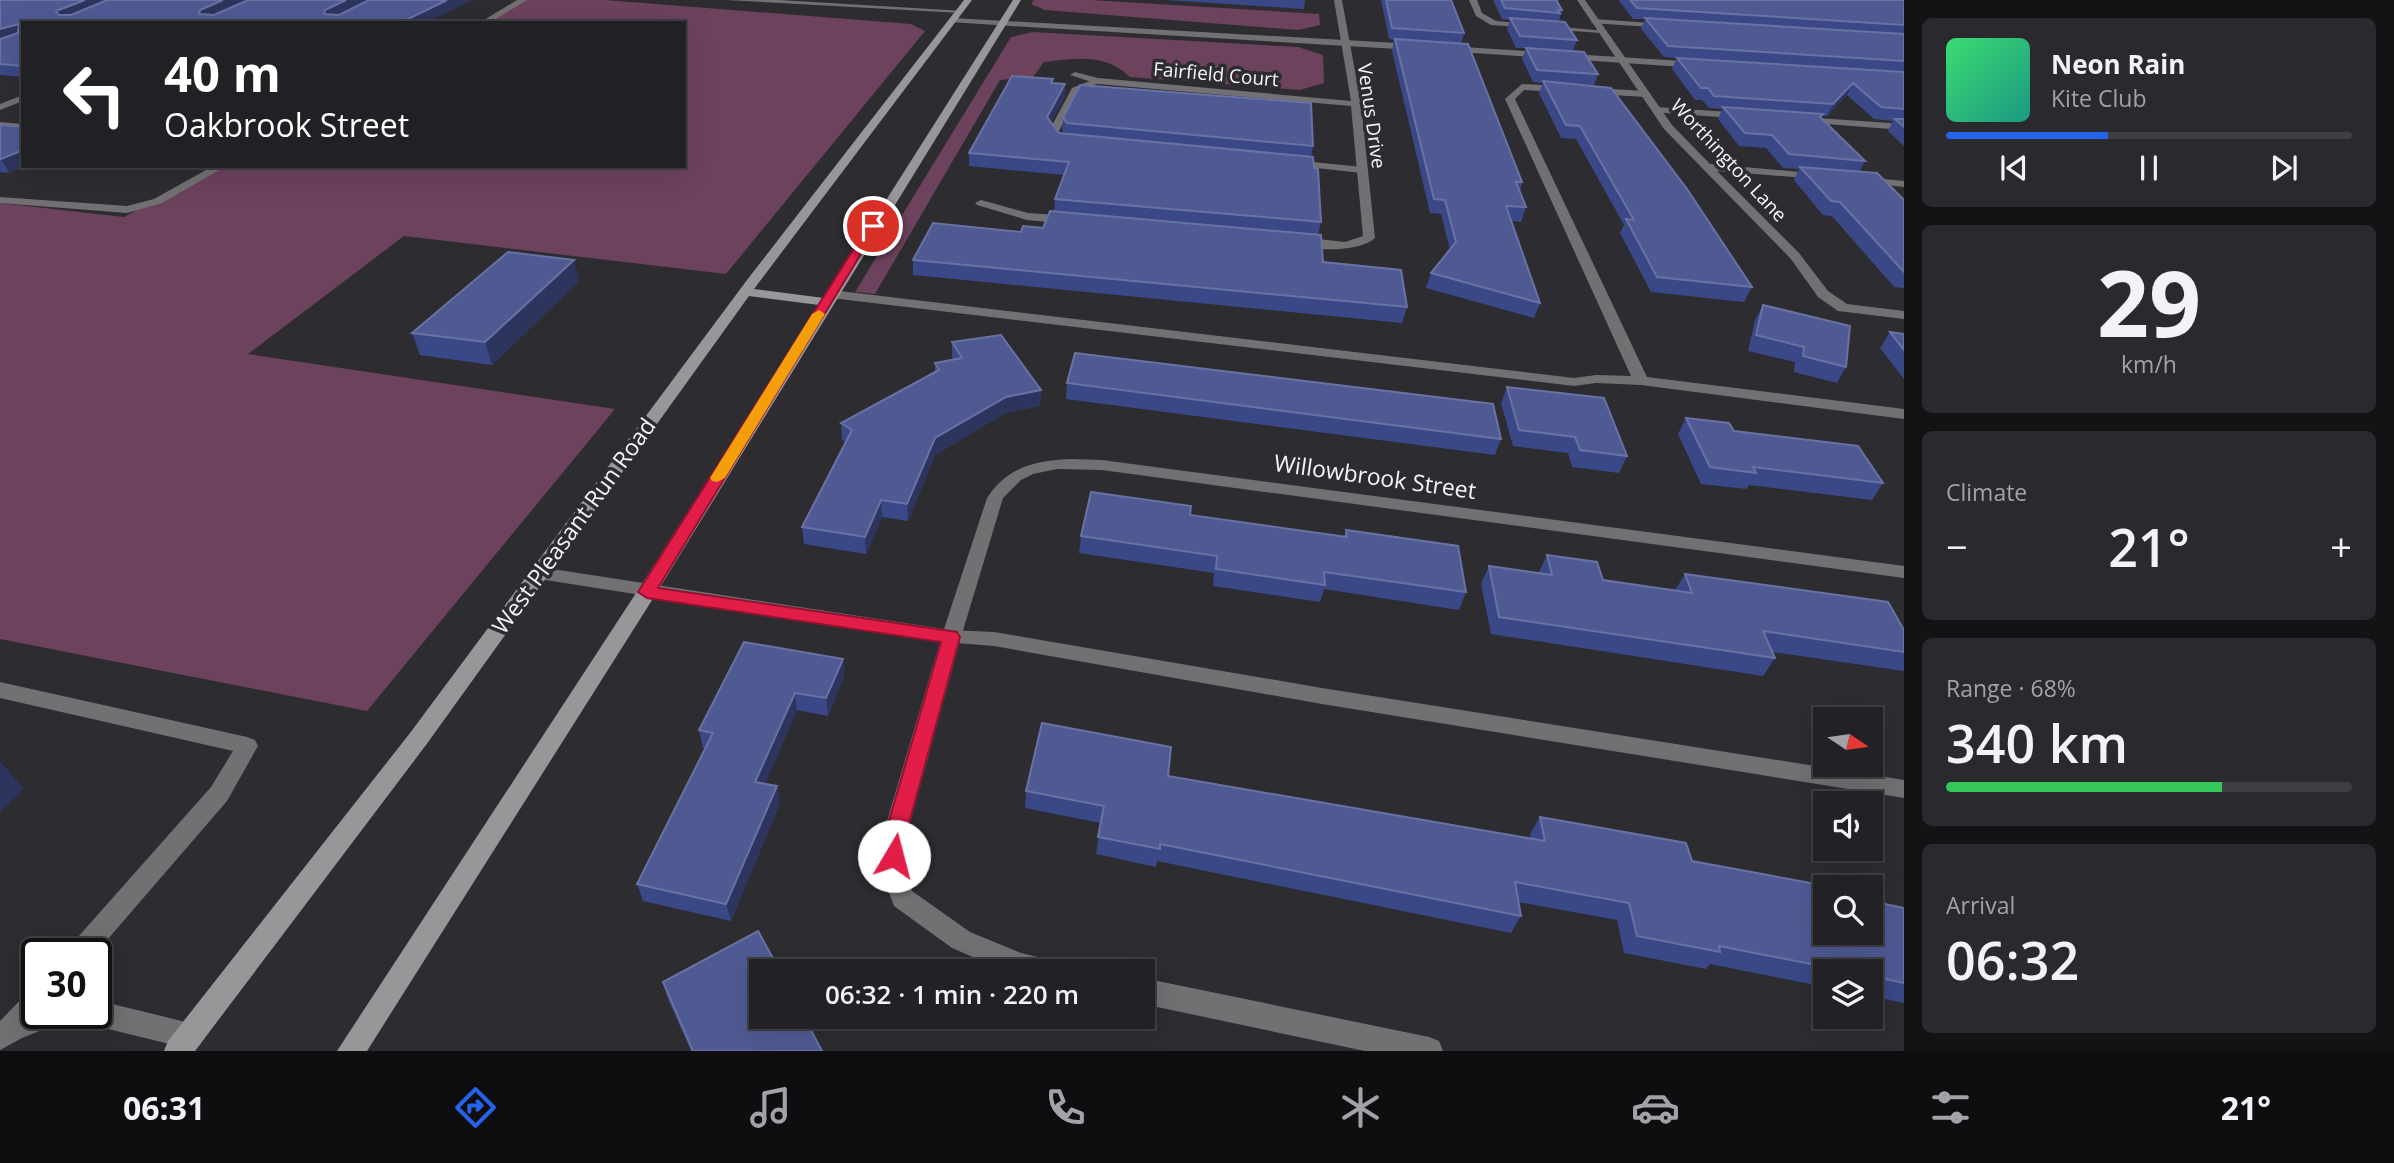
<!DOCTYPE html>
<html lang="en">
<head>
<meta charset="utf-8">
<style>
  body { margin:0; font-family:"Open Sans",sans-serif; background:#2a292d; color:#f1f3f6; height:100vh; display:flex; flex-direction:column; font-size:26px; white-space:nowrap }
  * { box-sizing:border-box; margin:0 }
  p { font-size:23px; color:#a2a3a7 }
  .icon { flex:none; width:38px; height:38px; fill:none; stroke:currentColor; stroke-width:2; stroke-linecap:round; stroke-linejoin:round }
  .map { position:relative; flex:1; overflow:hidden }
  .drawer { display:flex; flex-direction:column; gap:18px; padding:18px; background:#131214; width:490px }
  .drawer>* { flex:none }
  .guide { position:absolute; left:21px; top:21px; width:665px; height:147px; border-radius:0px; box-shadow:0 7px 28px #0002,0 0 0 2px #3f3e42; background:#202124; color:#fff; overflow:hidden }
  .needle { width:46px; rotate:103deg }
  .tools { position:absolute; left:1813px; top:707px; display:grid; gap:14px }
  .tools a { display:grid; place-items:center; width:70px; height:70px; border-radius:0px; background:#222125; box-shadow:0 7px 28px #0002,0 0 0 2px #3f3e42; font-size:35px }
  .speed { position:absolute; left:21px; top:938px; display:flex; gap:14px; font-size:35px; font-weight:700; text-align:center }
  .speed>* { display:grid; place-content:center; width:91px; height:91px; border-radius:50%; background:#222125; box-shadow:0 7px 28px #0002,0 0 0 2px #3f3e42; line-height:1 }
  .speed .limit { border:4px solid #111; border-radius:10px; background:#fff; color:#111 }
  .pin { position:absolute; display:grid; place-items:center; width:60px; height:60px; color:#fff; margin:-30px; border:4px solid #fff; border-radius:50%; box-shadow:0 2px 7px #0007 }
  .me { position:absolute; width:77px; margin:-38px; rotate:8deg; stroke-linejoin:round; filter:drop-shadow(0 0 5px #0008) }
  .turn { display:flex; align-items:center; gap:24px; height:147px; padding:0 28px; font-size:32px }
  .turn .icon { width:91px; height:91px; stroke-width:2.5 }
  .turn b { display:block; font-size:49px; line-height:60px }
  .big { font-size:52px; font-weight:600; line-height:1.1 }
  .drawer .tile { flex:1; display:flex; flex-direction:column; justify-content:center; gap:10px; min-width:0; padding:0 24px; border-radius:10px; background:#2a292d }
  .drawer .dial { align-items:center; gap:0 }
  .dial b { font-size:91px; line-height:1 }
  .song { display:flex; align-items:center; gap:21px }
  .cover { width:84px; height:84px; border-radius:10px; background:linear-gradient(135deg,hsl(140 70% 55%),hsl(170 70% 35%)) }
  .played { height:7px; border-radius:4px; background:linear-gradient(90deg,#2563eb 40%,#3f3e42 40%) }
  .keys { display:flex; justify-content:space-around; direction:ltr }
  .heat { display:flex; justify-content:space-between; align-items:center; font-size:38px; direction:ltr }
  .charge { height:10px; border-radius:5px; background:linear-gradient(90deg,#34c759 68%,#3f3e42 0) }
  .trip { position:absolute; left:749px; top:959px; width:406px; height:70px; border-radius:0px; background:#222125; box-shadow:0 7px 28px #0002,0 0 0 2px #3f3e42; font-weight:600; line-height:70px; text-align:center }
  .menu { display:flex; height:112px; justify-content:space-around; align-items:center; background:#0e0d0f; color:#a2a3a7 }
  .menu .icon { width:49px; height:49px }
  .menu .current { color:#2563eb }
  .menu b { font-size:32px; color:#f1f3f6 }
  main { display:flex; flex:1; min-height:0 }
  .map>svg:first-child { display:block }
  .green { fill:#6c425d }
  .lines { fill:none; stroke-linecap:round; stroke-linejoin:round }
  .service { fill:#727072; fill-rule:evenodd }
  .minor { fill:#727072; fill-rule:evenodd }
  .tertiary { fill:#727072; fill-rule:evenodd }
  .secondary { fill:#989699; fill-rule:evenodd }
  .wall { fill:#3b4887 }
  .shaded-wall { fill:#2d355f }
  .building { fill:#4f5a93; stroke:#6972a3; stroke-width:2 }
  .route { fill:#e11d48; stroke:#92132f; stroke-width:2 }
  .slow { fill:#f59e0b }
  .labels { text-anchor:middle; stroke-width:7; stroke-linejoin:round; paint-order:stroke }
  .far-street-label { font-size:19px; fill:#f5f4f8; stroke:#2d2c31 }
  .street-label { font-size:23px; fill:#f5f4f8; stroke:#2d2c31 }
</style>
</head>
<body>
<main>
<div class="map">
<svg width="1904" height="1051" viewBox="0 0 1904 1051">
  <rect width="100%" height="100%" fill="#2d2c31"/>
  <path class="green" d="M524,0H605L911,24L925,31L726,274L404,236L248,354L615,409L367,711L0,639V203L124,217L217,166H684V23H482Z
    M1034,0H1091L1319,14L1320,25L1298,30L1045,10L1031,4Z
    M1033,32L1298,47L1323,55L1324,83L1300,90L1130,77C1106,53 1076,58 1044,62L1033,77L1000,80L875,294L855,292L1011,37Z"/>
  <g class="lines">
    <path class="service" d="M517,0H527L489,23H479Z
      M1469,0H1477L1482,13L1496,21L1605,31L1601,33L1491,25L1476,16Z
      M1594,19L1666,24L1670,26L1666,28L1591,23Z
      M1095,79L1103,81L1079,92L1059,131L1065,138L1075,142L1070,145L1058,143L1049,131L1072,88Z
      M1522,84L1646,91L1651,94L1646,97L1524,90L1515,99L1647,377L1904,409V419L1641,385L1596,383L1574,386L831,298L824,294L831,290L1574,378L1596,375L1631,376L1505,99Z
      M23,95V101L0,110V104Z
      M1656,107L1744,113L1749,116L1744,119L1653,112V108Z
      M1803,117L1904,124V130L1799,122L1798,120Z
      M1293,160L1362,167L1367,170L1362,173L1289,165V161Z
      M213,166H226L162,203L127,213L0,203V197L127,206L154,199Z
      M951,630L994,632L1322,688L1904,780V798L1322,704L994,646L944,642L941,637L944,632Z
      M0,682L247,737L255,740L258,746L227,801L95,954H66L70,946L211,787L233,751L0,698Z
      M37,988V1013H66L62,1022L22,1038L0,1050V1021L28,992Z
      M96,1000L190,1023L200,1027L204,1036L200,1045L190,1049L96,1026L87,1022L83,1013H96Z"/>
    <path class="minor" d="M726,0H779L964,11L960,13Z
      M1334,0H1342L1361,104L1375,238C1360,252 1310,253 1294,241L1300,237L1345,242L1363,236L1351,106L1098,84L1070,75L1075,72L1098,78L1351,101Z
      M1577,0H1585L1672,125L1710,164L1822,174V178L1818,179L1717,171L1799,253L1828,291L1847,304L1904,311V319L1838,311L1818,297L1791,259L1664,129Z
      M0,122L23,124V130L0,128Z
      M1863,177L1904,181V187L1859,182L1857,180Z
      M981,200L1028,213L1070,216L1076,220L1070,224L1027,220L977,205L975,203Z
      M1072,459L1102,460L1904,566V578L1102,470L1057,469L1033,474L1021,480L1003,498L961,637L906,838V874L912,891L970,932L1021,953L1059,962L1063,971H1005L952,948L894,906L882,874V838L940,642L539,579L530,573L539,567L944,629L987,498C1007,467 1036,460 1072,459Z
      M1143,978L1429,1037L1439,1041L1443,1051H1365L1143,1004Z"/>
    <path class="tertiary" d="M953,18L1415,44L1419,47L1415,50L1011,26L950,22Z
      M1447,46L1698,62L1702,65L1698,68L1444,51Z"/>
    <path class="secondary" d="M964,0H972L754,289L824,298L1013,0H1021L654,597L367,1051H337L640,587L819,305L749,296L426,745L195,1051H164L168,1041L410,733L747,280Z"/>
  </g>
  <path class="wall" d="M0,0H471L425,23H23V77L0,75Z
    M1166,0H1305L1304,9Z
    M1381,0H1451L1464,33L1461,44L1522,182L1520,191L1526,207L1521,222L1511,221L1540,303L1534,318L1426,288L1431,273L1450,250L1441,214L1430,213L1392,51L1394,40L1389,39Z
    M1493,0H1559L1558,3L1562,10L1559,21H1557L1577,40L1573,51L1598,74L1594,85L1577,84L1752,287L1744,302L1651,292L1620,233L1624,225L1576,139L1561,138L1539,93L1543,83L1533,82L1522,59L1526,48H1516L1507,29L1510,20L1502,19Z
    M1619,0H1904V146L1888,131L1893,121L1874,119L1847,95L1827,116H1822L1821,117L1865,161L1859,172L1904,200V288L1894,287L1832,216L1823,215L1794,180L1799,169L1783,168L1766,148L1739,146L1718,119L1722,109L1709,108L1702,100H1695L1672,69L1677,58L1664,57L1641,29L1645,19H1633L1619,1Z
    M1053,83L1065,84V96L1051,122L1059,133H1064L1062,131L1063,118L1313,146L1311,157L1314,168L1321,222L1318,235L1323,262L1407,307L1402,323L913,275V260L1021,232L1043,228L1054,211L1055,199L1064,175L969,166V153Z
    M0,125L23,127V166L9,173L0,172Z
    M574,260L579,281L492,365L420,355L412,333Z
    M1763,305L1846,367L1837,383L1794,372L1795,362L1748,351L1755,320Z
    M1890,332L1904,334V379L1880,348Z
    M952,342L1041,390L1040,406L1005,413L935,455L908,521L882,517L866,554L804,544L802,527L846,442L842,440L841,423L935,372V363L953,360L952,358Z
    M1075,353L1501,439L1495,455L1066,399L1067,383Z
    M1507,387L1627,456L1619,473L1572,467L1568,453L1513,446L1501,403Z
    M1686,418L1734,431L1883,483L1872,500L1749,485L1746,489L1701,484L1678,434Z
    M1190,515L1344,536L1346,530L1466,592L1459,610L1324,589L1320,602L1213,586L1214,573L1079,553L1081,536Z
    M1547,555L1603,580L1675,590L1685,574L1904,630V671L1772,652L1775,658L1763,676L1491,634L1481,584L1489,566L1539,574V572Z
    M843,659L844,676L828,716L797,710L765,784L780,803L731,921L643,901L637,884L706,748H703L699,730Z
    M1168,776L1531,838L1530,834L1540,817L1692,861L1904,908V1003L1871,996V971H1825V987L1710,964L1706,969L1624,953L1617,920L1518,902L1521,916L1511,933L1157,861L1156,867L1096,854L1101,823L1025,808L1026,791Z
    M663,982L822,1051H691L668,999Z"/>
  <path class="shaded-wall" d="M85,0H117L62,22L56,11Z
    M223,0H252L204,21L199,14L200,10Z
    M346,0H372L329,21L324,14L325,10Z
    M447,0H471L425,23H400Z
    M19,24L23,31L0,41V29Z
    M1853,83L1847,95L1827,116L1833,104Z
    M1065,84V96L1047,130V117Z
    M23,150V166L9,173L1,159Z
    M574,260L579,281L492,365L485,342Z
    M1041,390L1040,406L1005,413L935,455L908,521L907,504L935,438L1006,397Z
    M881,500L882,517L866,554L865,537Z
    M843,659L844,676L828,716L826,698Z
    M795,693L797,710L759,799L755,782Z
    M0,761L24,789L0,812Z
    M777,786L780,803L731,921L726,904Z"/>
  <path class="building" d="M0,0H85L56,11L59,15H71L107,0H223L200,10L199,14L214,15L248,0H346L325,10L324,14L339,15L369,0H447L400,23H23V66L0,64V39L18,33L19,24L0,29Z
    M1386,0H1451L1464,33L1392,28Z
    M1501,0H1556L1562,10H1558L1560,13L1505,8Z
    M1630,0H1904V25L1637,8Z
    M1510,18L1565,22L1577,40L1520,36Z
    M1645,18L1904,34V61L1668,46Z
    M1395,39L1468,44L1522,182H1516L1526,207L1506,206L1540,303L1431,273L1456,242L1445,200L1434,199Z
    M1526,48L1584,52L1598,74L1537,70Z
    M1677,58L1904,72V109L1881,107L1853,83L1833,104L1714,96L1708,88H1701Z
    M1012,76L1053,79L1051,83L1065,84L1047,117L1059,133L1313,157L1314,168L1318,169L1321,222L1055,199L1069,162L969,153Z
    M1543,81L1611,88L1687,189L1752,287L1657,277L1626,219L1634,220L1580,126L1566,125Z
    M1080,85L1311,103L1313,146L1067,123L1063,118Z
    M1723,107L1823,114L1820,117L1865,161L1789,154L1772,135L1745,133Z
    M1895,119H1904V127Z
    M0,125L23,127V150L1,159H0Z
    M1800,167L1877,173L1904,200V272L1840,202L1831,201Z
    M1050,211L1321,235L1323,262L1401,270L1407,307L913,260L933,223L1021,232L1023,226L1043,228Z
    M508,252L574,260L485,342L412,333Z
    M1763,305L1850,326L1846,367L1803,356L1804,347L1756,335Z
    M1890,332L1904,334V350Z
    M1001,335L1041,390L1006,397L935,438L907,504L881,500L865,537L802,527L852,430L841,423L939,370L935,363L962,358L952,342Z
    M1075,353L1493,404L1501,439L1067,383Z
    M1507,387L1604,398L1627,456L1580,450L1575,437L1519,430Z
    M1686,418L1729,423L1734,431L1858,446L1883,483L1753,467L1756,473L1710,467Z
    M1091,492L1191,506L1190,515L1347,537L1346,530L1458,546L1466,592L1324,572L1325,585L1216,569L1217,556L1081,536Z
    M1547,555L1597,562L1603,580L1692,593L1685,574L1888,602L1904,630V652L1763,631L1775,658L1499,617L1489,566L1552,575Z
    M744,642L843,659L826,698L795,693L755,782L777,786L726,904L637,884L713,733L699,730Z
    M1042,723L1171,747L1168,776L1545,841L1540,817L1686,843L1692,861L1832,887H1825V933H1871V894L1881,896L1885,904L1904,908V983L1871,976V971H1847L1719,946L1720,952L1637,936L1629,903L1515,882L1521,916L1160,844V849L1098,837L1104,806L1026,791Z
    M758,931L780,971H761V1017H804L822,1051H693L663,982Z"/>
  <path class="route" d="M873,223L878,226L658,588L957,632L960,637L905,838L902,863L894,865L887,863L884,838L941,642L647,598L638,592L868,226Z"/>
  <path class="slow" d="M819,310L825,314L725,478L717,482L712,481L710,478L812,314Z"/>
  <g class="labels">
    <g class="far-street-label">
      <text transform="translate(1216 74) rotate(5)" y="7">Fairfield Court</text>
      <text transform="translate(1372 116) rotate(82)" y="7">Venus Drive</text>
      <text transform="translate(1729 160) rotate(47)" y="7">Worthington Lane</text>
    </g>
    <g class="street-label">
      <text transform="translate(1375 477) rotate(8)" y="8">Willowbrook Street</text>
      <text transform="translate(574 526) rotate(-54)" y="8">West Pleasant Run Road</text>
    </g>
  </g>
</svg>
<div class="tools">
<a><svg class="needle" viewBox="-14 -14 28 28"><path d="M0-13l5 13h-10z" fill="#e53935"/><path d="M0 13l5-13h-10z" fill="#a2a3a7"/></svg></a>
<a><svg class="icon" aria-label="sound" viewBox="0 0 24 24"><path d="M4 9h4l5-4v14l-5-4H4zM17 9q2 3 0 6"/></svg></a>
<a><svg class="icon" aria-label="search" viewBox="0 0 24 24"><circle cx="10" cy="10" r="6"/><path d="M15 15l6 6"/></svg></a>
<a><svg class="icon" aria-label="layers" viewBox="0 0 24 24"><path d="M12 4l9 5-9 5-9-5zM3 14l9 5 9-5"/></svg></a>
</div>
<div class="speed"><div class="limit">30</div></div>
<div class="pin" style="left:873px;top:226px;background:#d93025"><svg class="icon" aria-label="arrive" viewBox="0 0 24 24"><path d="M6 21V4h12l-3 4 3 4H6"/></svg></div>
<svg class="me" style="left:894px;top:856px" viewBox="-20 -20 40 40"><circle r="19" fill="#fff"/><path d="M0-13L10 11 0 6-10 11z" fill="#e11d48"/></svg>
<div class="trip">06:32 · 1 min · 220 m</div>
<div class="guide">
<div class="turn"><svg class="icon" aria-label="left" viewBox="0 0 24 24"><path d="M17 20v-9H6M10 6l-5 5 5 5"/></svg><div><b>40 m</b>Oakbrook Street</div></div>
</div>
</div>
<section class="drawer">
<div class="tile">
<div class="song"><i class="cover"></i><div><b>Neon Rain</b><p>Kite Club</p></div></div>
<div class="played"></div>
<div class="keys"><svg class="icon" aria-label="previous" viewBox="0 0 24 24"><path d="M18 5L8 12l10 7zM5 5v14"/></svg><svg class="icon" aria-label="pause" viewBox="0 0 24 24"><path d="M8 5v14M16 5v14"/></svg><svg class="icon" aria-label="next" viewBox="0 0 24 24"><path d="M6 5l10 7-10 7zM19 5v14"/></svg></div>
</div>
<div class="tile dial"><b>29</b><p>km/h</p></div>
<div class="tile"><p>Climate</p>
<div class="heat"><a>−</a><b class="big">21°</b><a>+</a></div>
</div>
<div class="tile"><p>Range · 68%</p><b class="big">340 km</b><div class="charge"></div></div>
<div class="tile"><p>Arrival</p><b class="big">06:32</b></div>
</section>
</main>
<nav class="menu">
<b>06:31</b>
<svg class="icon current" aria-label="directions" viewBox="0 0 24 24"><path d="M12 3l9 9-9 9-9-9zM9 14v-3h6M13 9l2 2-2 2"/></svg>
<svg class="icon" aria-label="music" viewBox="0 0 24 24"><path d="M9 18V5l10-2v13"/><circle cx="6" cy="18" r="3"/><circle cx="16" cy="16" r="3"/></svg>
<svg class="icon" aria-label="phone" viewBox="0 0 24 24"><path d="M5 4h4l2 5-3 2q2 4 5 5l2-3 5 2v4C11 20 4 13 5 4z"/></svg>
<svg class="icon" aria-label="climate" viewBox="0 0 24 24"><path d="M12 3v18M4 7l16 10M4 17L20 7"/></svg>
<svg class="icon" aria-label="car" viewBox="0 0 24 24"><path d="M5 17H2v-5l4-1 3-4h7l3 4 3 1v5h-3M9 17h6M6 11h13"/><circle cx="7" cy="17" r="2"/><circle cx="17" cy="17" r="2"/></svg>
<svg class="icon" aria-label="filters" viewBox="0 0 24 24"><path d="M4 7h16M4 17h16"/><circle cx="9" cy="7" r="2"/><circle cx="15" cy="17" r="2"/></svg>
<b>21°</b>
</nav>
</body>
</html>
